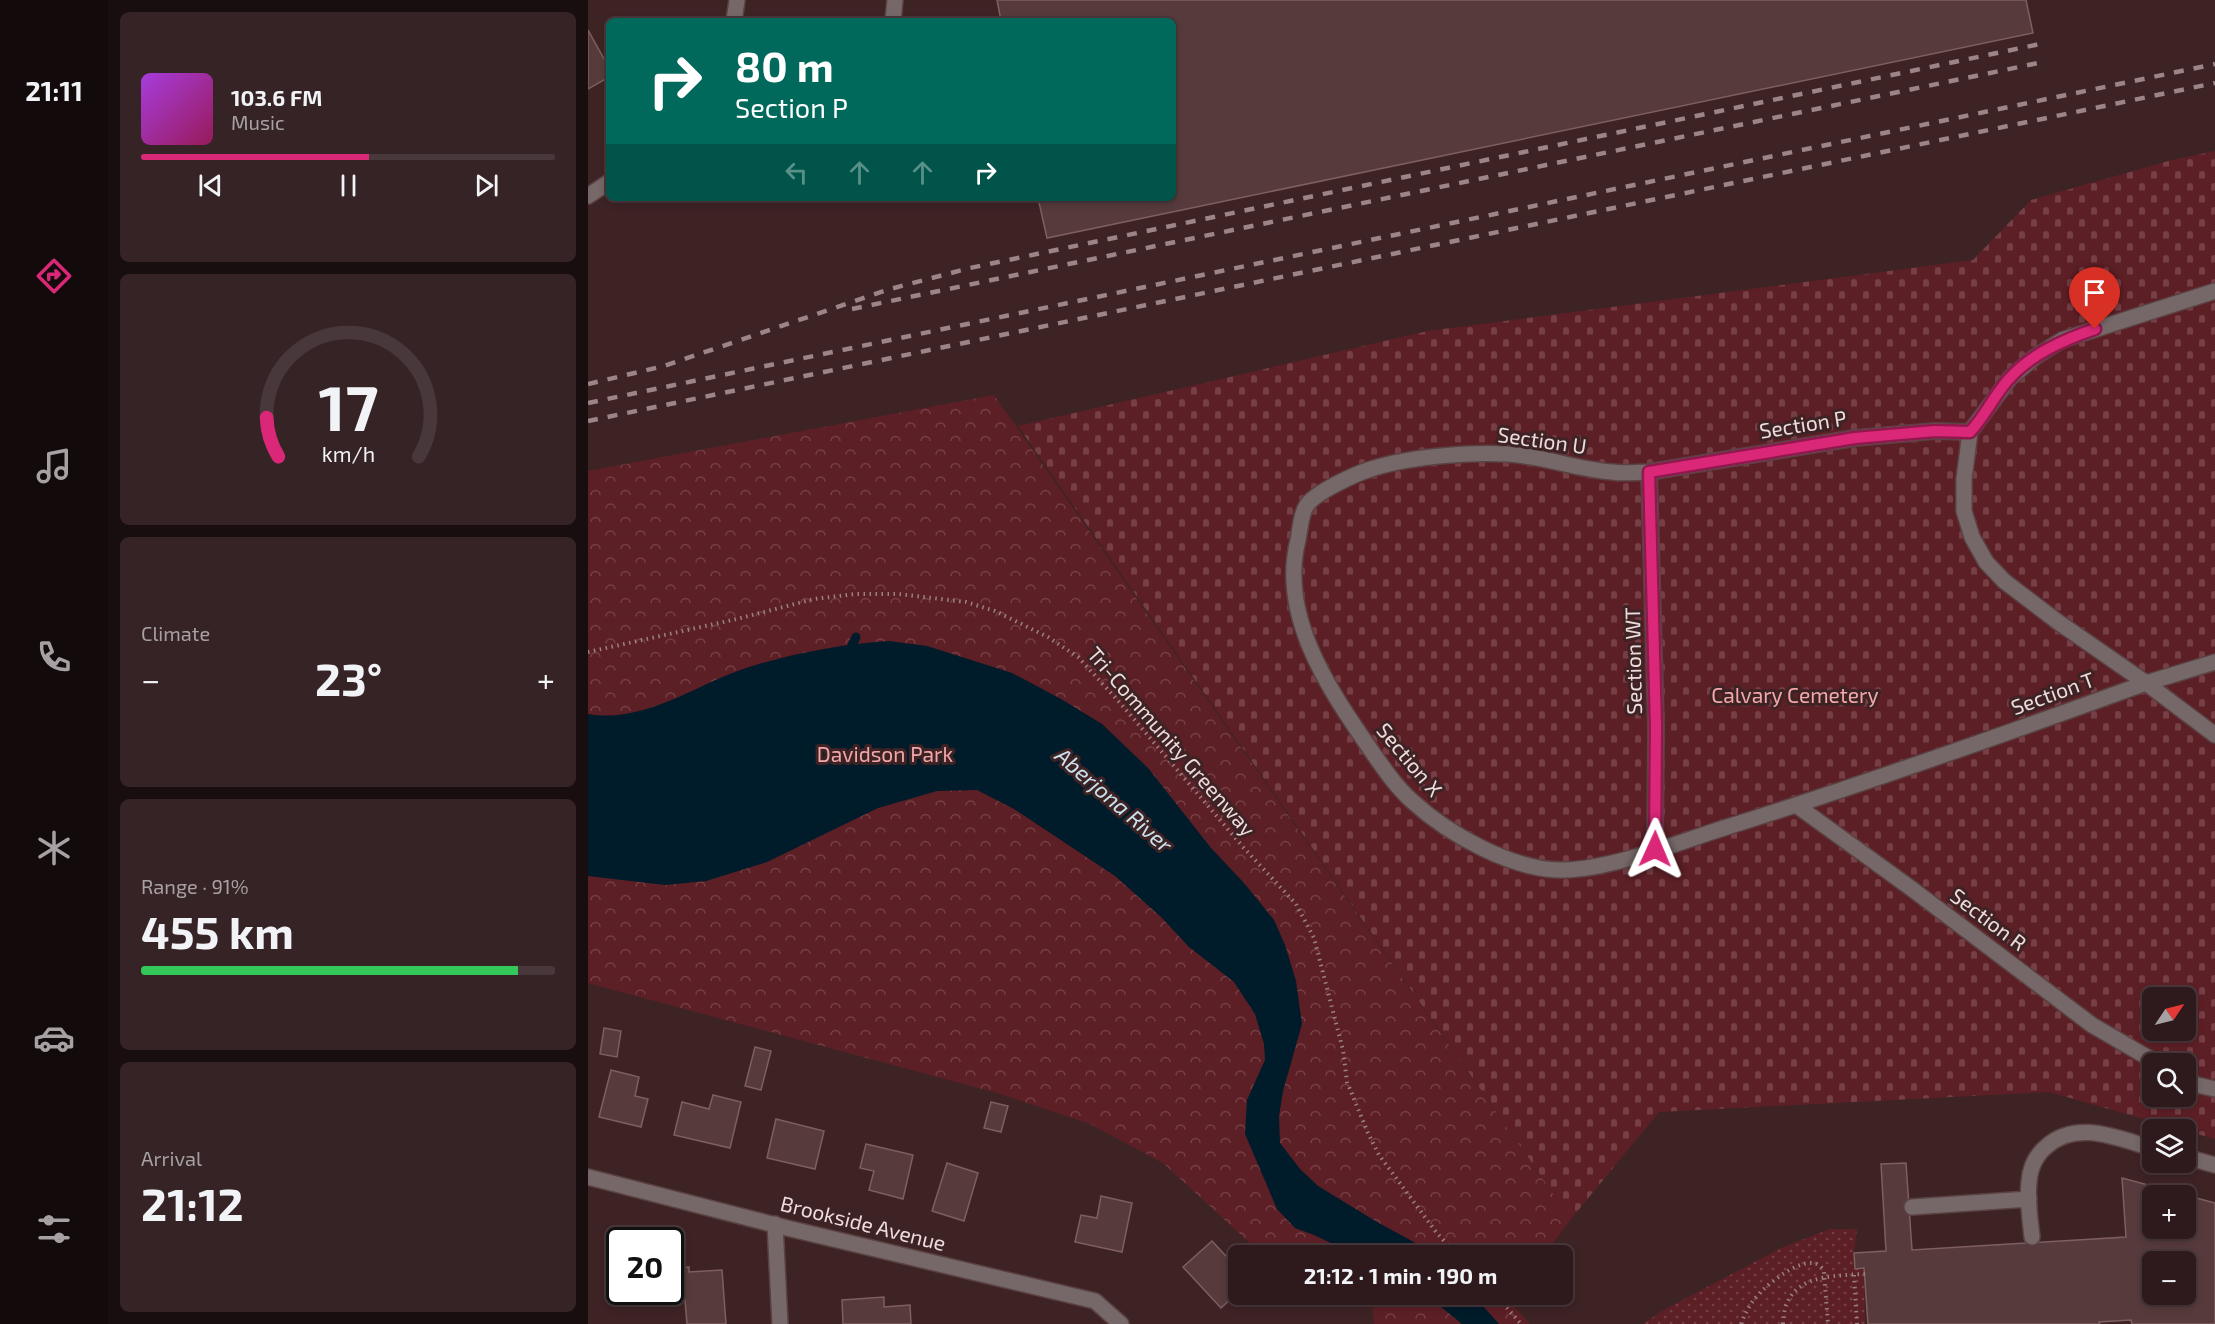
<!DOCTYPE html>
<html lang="en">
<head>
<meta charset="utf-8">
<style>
  body { margin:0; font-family:"Exo 2",sans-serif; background:#362325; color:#f1f3f6; height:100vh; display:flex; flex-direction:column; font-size:22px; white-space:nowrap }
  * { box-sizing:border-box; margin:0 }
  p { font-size:20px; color:#a7a1a3 }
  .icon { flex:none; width:33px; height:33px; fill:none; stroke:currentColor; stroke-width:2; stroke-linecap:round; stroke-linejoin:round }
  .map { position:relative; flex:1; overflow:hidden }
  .side { display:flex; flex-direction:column; gap:12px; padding:12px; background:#190e0f; width:480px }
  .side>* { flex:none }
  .banner { position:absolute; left:18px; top:18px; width:570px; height:183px; border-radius:9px; box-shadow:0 3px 9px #0003,0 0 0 2px #49383b; background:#00695c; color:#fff; overflow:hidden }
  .needle { width:39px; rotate:55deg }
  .tools { position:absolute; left:1554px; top:987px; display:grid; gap:12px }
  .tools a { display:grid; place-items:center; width:54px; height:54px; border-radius:9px; background:#2e1a1c; box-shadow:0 3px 9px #0003,0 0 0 2px #49383b; font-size:30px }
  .speed { position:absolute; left:18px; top:1227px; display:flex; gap:12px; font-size:30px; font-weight:700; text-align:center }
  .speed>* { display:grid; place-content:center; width:78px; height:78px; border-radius:50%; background:#2e1a1c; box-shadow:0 3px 9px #0003,0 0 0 2px #49383b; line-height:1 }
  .speed .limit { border:3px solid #111; border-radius:9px; background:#fff; color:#111 }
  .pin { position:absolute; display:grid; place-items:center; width:51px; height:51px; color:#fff; margin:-62px -26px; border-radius:50% 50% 50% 0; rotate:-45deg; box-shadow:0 0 6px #0007 }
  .pin .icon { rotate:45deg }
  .me { position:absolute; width:66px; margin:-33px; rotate:1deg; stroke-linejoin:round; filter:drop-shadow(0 0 4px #0008) }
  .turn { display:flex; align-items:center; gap:21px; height:126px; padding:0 30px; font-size:27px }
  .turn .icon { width:78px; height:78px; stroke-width:2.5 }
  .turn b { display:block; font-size:42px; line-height:51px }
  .lanes { display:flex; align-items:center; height:57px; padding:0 30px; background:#0003; justify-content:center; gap:30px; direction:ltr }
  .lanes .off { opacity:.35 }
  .big { font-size:45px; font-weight:700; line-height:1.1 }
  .side .card { flex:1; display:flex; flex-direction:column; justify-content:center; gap:9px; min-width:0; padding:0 21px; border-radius:9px; background:#362325 }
  .side .dial { align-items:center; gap:0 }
  .dial svg { height:156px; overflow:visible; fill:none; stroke:#49383b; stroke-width:7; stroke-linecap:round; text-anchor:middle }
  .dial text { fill:#f1f3f6; stroke:none }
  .song { display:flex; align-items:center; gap:18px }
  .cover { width:72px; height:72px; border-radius:9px; background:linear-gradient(135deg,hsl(280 70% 55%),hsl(330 70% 35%)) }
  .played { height:6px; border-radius:3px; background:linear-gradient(90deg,#db2777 55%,#49383b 55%) }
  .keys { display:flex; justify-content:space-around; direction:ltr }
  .heat { display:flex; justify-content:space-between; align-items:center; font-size:33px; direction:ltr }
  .charge { height:9px; border-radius:4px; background:linear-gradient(90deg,#34c759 91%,#49383b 0) }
  .trip { position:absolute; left:640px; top:1245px; width:345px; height:60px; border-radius:9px; background:#2e1a1c; box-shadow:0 3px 9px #0003,0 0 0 2px #49383b; font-weight:700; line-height:60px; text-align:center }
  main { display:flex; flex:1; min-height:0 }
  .tabs { display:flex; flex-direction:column; width:108px; justify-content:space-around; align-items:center; background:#120a0b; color:#a7a1a3 }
  .tabs .icon { width:42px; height:42px }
  .tabs .current { color:#db2777 }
  .tabs b { font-size:27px; color:#f1f3f6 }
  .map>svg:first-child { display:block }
  .cemetery { fill:url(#cemetery-stones); fill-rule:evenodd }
  .park { fill:url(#park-crowns) }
  .garden { fill:url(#garden-dots) }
  .water { fill:#001b2a }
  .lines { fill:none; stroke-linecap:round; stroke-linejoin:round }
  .stream { stroke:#001b2a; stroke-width:9 }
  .building { fill:#573b3c; stroke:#7e5f60; stroke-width:1.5; fill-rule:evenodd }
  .minor-casing { stroke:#5a4142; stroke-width:18 }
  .path { stroke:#998283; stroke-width:4; stroke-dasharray:1.5 4.5; stroke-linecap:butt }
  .minor { stroke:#766868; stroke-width:15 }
  .rail { stroke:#9b8586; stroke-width:4.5; stroke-dasharray:10 10; stroke-linecap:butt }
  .route-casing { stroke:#8e194d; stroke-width:15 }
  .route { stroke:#db2777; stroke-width:10 }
  .labels { text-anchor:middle; stroke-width:6; stroke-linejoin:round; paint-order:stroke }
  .street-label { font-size:21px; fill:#eedcdc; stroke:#3e2325 }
  .park-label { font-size:21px; fill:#f3a7ab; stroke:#3e2325 }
  .water-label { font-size:22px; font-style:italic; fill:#cae1ee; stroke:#3e2325 }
</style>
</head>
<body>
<main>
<nav class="tabs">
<b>21:11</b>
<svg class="icon current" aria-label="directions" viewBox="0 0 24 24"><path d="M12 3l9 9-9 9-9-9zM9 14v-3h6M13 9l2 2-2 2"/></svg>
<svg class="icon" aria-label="music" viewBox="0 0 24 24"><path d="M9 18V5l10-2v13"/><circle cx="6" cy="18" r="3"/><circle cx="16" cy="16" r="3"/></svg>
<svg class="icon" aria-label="phone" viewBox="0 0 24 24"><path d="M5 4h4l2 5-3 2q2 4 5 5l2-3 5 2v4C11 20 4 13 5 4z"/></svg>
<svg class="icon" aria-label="climate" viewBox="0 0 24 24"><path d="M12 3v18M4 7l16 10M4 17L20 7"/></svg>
<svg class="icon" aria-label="car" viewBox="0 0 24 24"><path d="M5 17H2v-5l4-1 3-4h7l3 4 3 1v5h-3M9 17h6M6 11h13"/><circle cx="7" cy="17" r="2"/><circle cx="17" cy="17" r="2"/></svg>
<svg class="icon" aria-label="filters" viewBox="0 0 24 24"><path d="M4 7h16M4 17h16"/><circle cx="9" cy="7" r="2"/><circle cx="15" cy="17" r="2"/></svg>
</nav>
<section class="side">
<div class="card">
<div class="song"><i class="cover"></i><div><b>103.6 FM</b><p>Music</p></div></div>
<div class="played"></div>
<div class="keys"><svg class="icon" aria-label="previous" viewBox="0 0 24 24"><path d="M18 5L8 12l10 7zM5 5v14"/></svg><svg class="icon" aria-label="pause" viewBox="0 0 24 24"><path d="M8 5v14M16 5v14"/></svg><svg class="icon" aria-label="next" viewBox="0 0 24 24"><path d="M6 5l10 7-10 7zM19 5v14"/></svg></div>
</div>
<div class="card dial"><svg viewBox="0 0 100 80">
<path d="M14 69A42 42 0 1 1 86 69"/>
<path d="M14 69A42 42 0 0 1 8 49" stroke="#db2777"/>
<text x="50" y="56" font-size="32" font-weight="700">17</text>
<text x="50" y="72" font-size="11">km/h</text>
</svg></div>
<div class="card"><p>Climate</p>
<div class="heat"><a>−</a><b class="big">23°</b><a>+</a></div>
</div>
<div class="card"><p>Range · 91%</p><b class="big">455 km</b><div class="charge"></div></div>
<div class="card"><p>Arrival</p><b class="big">21:12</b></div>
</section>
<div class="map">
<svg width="1627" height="1324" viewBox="0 0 1627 1324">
  <defs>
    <pattern id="cemetery-stones" width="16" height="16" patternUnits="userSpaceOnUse" patternTransform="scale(1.5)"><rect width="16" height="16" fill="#5d1f26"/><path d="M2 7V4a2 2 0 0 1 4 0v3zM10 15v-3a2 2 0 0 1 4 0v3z" fill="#753f45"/></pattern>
    <pattern id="park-crowns" width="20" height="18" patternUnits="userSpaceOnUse" patternTransform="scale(1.5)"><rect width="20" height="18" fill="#5d1f26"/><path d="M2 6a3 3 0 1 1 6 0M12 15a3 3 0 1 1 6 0" fill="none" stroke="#753f45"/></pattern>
    <pattern id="garden-dots" width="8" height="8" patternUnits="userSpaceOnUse" patternTransform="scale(1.5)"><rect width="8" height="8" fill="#5d1f26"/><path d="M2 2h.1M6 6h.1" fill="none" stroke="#753f45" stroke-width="1.8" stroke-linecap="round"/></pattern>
  </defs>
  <rect width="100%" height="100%" fill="#3e2325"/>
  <path class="cemetery" d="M1627,151V1139L1461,1092L1071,1112L983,1219L430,426L840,331L1385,260L1443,200L1584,160ZM1564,998H1598V1030H1564ZM1564,1064H1598V1096H1564Z"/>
  <path class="park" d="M406,395L983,1219L956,1255H675L575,1163L502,1124L409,1093L0,983V471Z
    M760,1295H927L922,1302L942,1324H786L784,1303Z"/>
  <path class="garden" d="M1242,1229H1269L1266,1253L1267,1268H1276L1277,1324H1055L1074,1311L1193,1248Z"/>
  <path class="water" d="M301,641L339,646L424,673L473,699L514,724L560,768L623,848L656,883L686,920L697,945L708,981L714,1024L695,1091L691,1116L692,1143L712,1169L730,1186L789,1222L835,1247L845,1255H768L726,1235L707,1228L689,1209L657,1134L659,1100L677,1060L676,1044L667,1014L646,982L601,947L573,917L527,876L426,809L389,790L349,791L290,808L179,862L118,881L77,885L0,876V714C57,724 110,683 161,667C207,653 254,644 301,641Z
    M833,1295H885L911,1324H874L852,1306Z"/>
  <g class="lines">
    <path class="stream" d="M260,654L268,637"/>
  </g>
  <path class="building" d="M409,0H1438L1445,33L459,238L450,198H585V21H413Z
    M0,30L21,68V77L0,89Z
    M16,1028L33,1031L29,1057L12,1054Z
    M167,1047L183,1051L173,1090L157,1086Z
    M23,1070L51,1077L47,1096L60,1099L53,1127L11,1117Z
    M125,1095L153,1102L142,1148L86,1135L94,1102L121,1109Z
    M403,1102L420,1106L413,1132L396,1128Z
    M188,1119L236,1131L227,1169L179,1158Z
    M278,1144L325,1155L315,1199L281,1190L286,1171L272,1168Z
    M359,1163L390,1173L376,1221L344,1211Z
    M1318,1163L1324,1250L1538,1237L1534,1178L1627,1203V1324H1544L1543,1320L1511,1322L1512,1324H1280L1276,1268L1267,1269L1266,1253L1298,1251L1293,1164ZM1564,1196H1598V1228H1564ZM1564,1262H1598V1294H1564Z
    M513,1196L544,1203L534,1252L487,1242L493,1215L509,1218Z
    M624,1241L649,1268L651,1266V1294H660L654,1300L648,1294L633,1308L595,1267Z
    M101,1267V1272L134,1270L138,1324H99L96,1288L82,1289V1269Z
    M296,1297V1307L322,1305L323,1324H255L254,1300Z"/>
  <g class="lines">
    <g class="minor-casing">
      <path id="minor" d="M146,21L149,0
        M305,21L307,0
        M0,196L21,182
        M1347,431L1382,432L1376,479V511L1384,537L1398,562L1416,581L1470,622L1558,683C1420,733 1280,783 1139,827C1091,842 1025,869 976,870C925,871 860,834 824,801C806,785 792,763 778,743C739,686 691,614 710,540C712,530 713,513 719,505C728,492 767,474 783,469C823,456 895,450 937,456C966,460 994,470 1024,472C1036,474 1048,472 1061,472L1267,438Z
        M1382,432L1422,378L1447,357L1474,340L1627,291
        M1061,472L1068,726L1067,849
        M1558,683L1627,735
        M1558,683L1627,662
        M1208,805L1324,889L1504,1025L1571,1064
        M1598,1079L1609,1085L1627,1089
        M1598,1157L1627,1165
        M0,1177L199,1228L507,1301L533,1324
        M1324,1207L1441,1199
        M187,1224L192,1324
        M1444,1237C1442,1219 1439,1200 1441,1182C1442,1168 1448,1155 1459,1146C1489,1119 1531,1139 1564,1148"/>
    </g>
    <path class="path" d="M0,652L149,619L226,599L267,594H310L378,602L407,611L460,637L490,657L533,704L655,847L708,904L726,938L755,1050L759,1082L780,1133L791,1155L848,1232L870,1256
      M1266,1275L1269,1324
      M907,1294L933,1324
      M1153,1324C1157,1313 1162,1304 1170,1295C1180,1283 1226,1246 1236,1272L1240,1324
      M1195,1324C1196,1275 1240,1276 1277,1274"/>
    <use href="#minor" class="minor"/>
    <path class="rail" d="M264,309L1455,62
      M0,384L76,366L302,289L382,268L1452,44
      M0,403L1627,64
      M0,421L1627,83"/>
  </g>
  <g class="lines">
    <g class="route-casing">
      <path id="route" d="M1067,849L1068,726L1061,472L1267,438L1347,431L1382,432C1397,416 1406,396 1420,380C1443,354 1475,340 1507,329"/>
    </g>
    <use href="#route" class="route"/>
  </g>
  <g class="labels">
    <g class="street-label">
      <text transform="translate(1215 425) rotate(-9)" y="7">Section P</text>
      <text transform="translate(954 441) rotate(8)" y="7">Section U</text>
      <text transform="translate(1046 661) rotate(-91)" y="7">Section WT</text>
      <text transform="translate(1465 694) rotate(-20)" y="7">Section T</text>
      <text transform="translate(583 742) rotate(49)" y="7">Tri-Community Greenway</text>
      <text transform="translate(821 760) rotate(50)" y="7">Section X</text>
      <text transform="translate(1400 920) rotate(37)" y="7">Section R</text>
      <text transform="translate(275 1224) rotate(14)" y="7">Brookside Avenue</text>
    </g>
    <g class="park-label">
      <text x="1207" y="703">Calvary Cemetery</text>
      <text x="297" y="762">Davidson Park</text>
    </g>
    <g class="water-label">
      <text transform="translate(526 800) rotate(41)" y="8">Aberjona River</text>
    </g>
  </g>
</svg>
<div class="tools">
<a><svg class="needle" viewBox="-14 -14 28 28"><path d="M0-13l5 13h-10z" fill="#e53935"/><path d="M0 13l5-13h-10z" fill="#a7a1a3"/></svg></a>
<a><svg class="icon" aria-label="search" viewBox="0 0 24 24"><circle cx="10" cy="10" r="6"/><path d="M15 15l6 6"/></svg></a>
<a><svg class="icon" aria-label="layers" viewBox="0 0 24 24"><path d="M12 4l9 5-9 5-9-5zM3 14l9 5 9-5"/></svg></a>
<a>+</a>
<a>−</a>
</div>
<div class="speed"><div class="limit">20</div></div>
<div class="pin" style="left:1507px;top:329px;background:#d93025"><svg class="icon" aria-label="arrive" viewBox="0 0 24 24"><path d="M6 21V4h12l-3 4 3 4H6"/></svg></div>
<svg class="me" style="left:1067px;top:849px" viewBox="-20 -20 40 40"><path d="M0-17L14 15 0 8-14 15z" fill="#db2777" stroke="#fff" stroke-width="4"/></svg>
<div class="trip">21:12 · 1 min · 190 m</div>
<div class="banner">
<div class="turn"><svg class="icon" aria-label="right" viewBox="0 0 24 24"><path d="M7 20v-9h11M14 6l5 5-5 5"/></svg><div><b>80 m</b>Section P</div></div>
<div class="lanes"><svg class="icon off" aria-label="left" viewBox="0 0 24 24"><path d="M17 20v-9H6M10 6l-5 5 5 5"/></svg><svg class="icon off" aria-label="ahead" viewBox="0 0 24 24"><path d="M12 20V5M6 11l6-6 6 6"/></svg><svg class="icon off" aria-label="ahead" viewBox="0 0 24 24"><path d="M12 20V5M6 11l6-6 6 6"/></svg><svg class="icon" aria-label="right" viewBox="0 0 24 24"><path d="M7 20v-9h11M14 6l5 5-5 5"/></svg></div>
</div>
</div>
</main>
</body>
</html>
